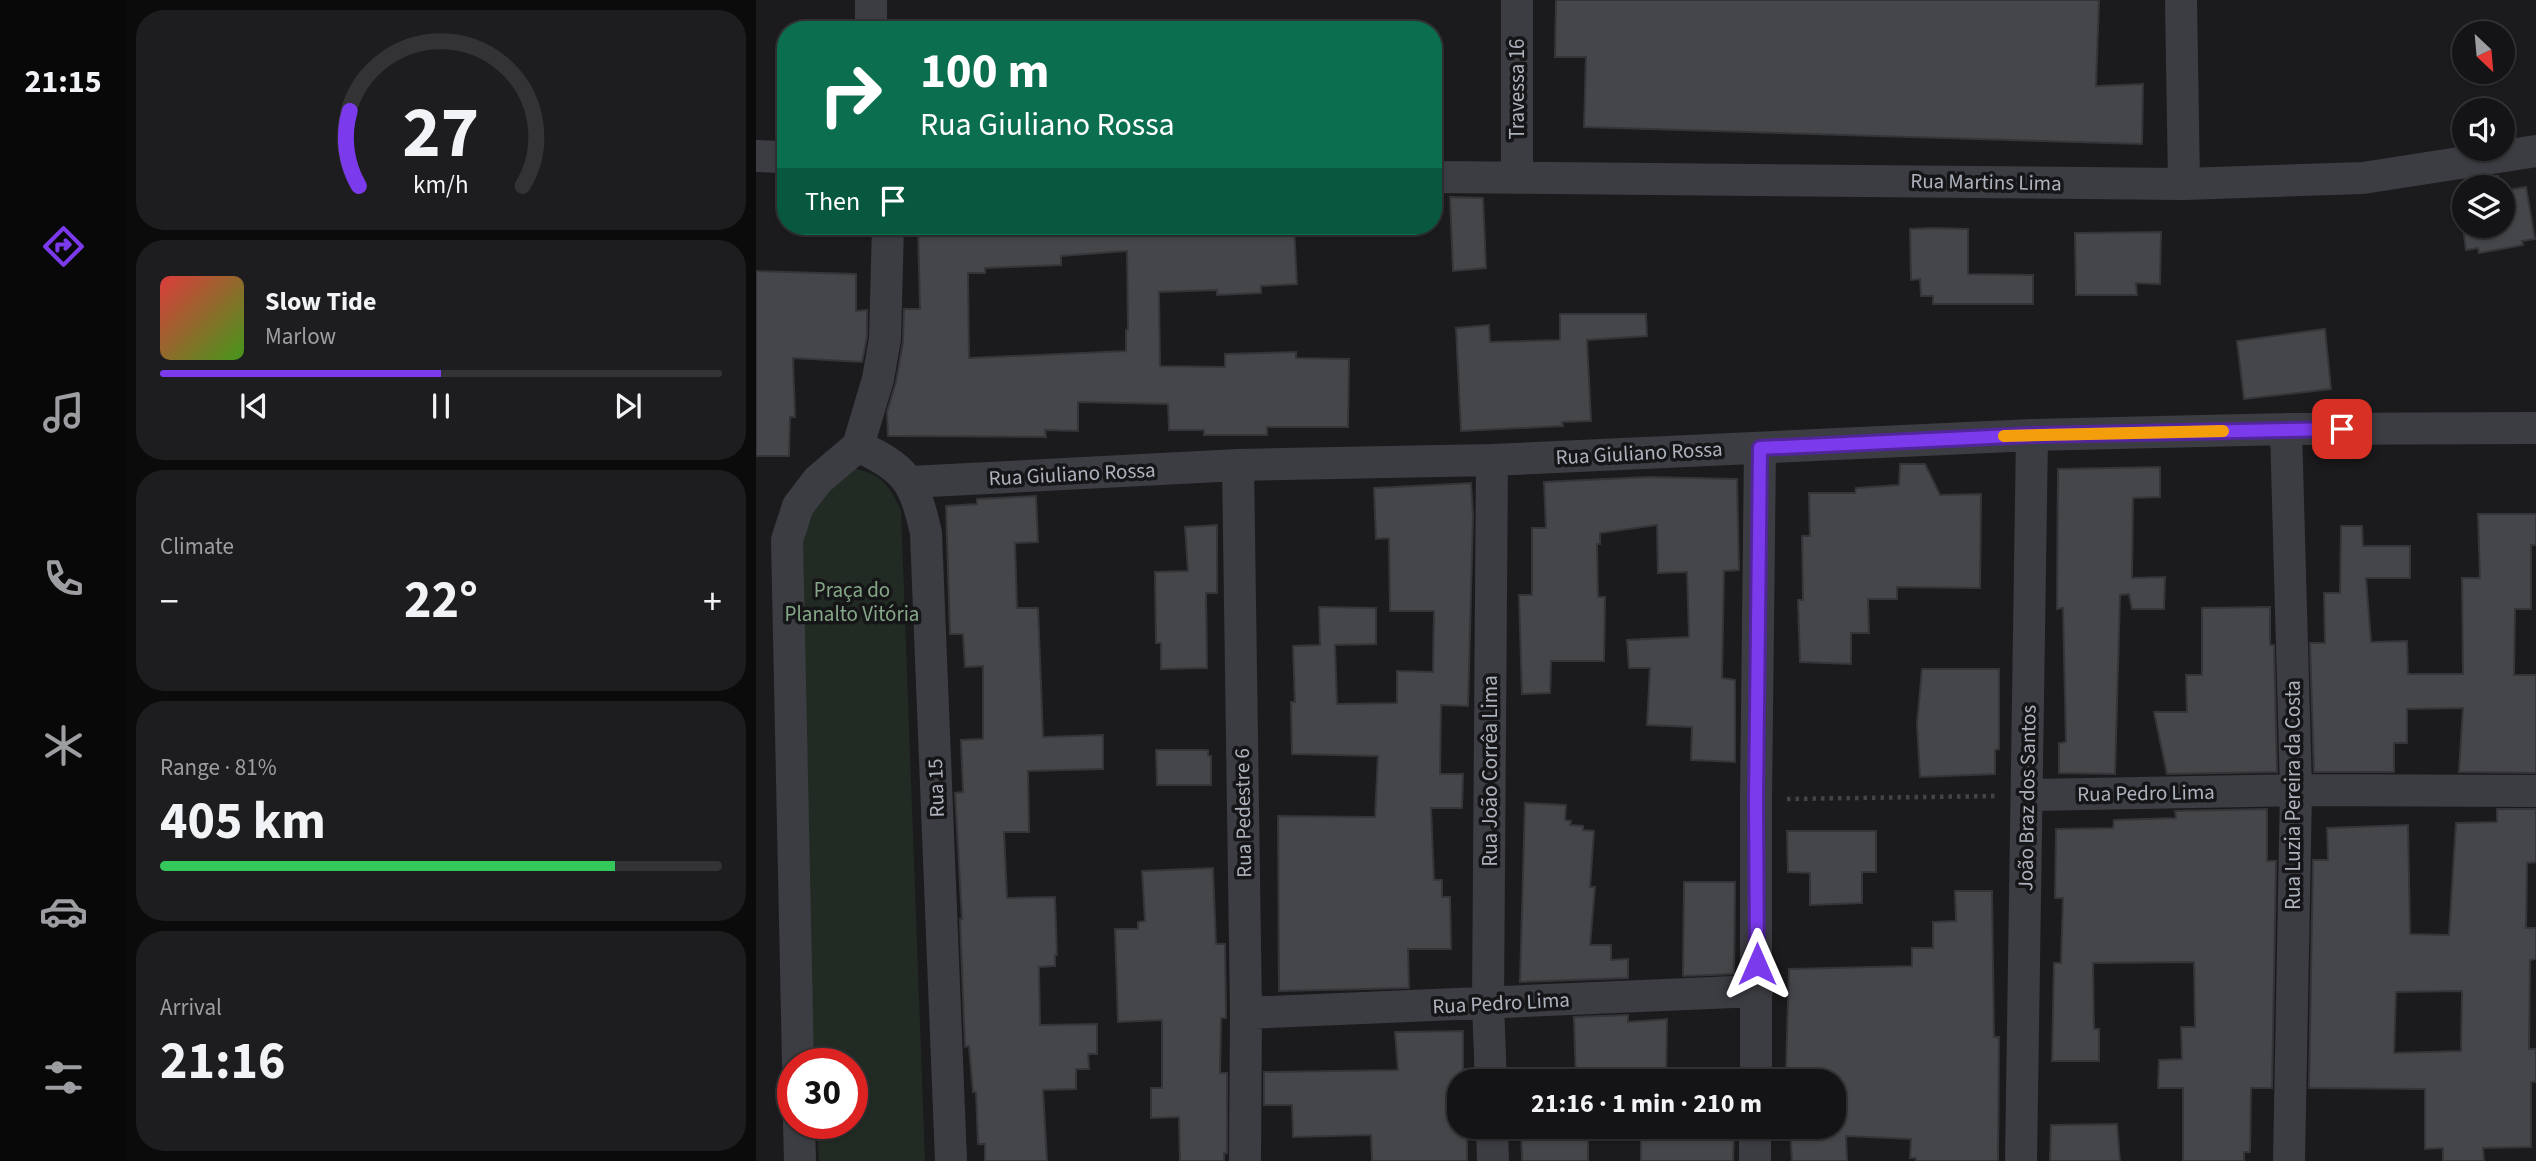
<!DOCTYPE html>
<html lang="en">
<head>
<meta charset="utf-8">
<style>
  body { margin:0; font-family:"Source Sans 3",sans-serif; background:#1d1d1f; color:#f1f3f6; height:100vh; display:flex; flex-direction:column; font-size:26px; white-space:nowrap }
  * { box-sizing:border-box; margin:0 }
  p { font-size:23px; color:#9d9ea1 }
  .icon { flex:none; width:38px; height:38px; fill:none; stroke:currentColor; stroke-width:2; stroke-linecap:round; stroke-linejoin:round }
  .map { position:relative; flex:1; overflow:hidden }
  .side { display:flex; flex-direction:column; gap:10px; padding:10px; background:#0b0b0c; width:630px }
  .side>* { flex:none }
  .hud { position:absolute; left:21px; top:21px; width:665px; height:214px; border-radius:28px; box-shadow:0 2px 5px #0004,0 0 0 2px #333335; background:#0b6e4f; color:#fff; overflow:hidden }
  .needle { width:46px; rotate:154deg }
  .controls { position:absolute; left:1696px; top:21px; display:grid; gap:14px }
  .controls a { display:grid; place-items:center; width:63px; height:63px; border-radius:50%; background:#141416; box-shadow:0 2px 5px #0004,0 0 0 2px #333335; font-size:35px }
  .speed { position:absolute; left:21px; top:1048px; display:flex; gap:14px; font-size:35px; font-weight:700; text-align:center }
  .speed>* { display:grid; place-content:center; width:91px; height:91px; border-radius:50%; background:#141416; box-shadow:0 2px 5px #0004,0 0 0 2px #333335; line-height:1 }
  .speed .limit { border:10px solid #d22; background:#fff; color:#111 }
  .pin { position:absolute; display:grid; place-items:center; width:60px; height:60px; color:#fff; margin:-30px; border-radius:14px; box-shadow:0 4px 10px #0006 }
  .me { position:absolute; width:77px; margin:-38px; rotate:0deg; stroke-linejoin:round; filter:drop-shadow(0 0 5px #0008) }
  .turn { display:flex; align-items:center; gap:24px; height:147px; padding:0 28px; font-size:32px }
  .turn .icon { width:91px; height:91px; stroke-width:2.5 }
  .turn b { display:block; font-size:49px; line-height:60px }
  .then { display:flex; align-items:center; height:66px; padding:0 28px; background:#0003; gap:14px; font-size:26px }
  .big { font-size:52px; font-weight:700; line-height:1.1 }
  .side .card { flex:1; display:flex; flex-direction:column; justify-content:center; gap:10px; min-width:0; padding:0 24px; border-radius:28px; background:#1d1d1f }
  .side .dial { align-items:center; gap:0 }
  .dial svg { height:182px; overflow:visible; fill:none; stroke:#333335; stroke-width:7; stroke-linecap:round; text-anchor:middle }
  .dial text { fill:#f1f3f6; stroke:none }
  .song { display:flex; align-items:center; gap:21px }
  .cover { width:84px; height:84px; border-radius:10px; background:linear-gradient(135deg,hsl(0 70% 55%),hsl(100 70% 35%)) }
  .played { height:7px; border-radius:4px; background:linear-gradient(90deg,#7c3aed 50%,#333335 50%) }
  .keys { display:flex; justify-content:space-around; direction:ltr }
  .heat { display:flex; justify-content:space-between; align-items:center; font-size:38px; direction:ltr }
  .charge { height:10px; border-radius:5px; background:linear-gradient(90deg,#34c759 81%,#333335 0) }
  .trip { position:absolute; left:691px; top:1069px; width:399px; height:70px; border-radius:28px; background:#141416; box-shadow:0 2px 5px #0004,0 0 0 2px #333335; font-weight:700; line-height:70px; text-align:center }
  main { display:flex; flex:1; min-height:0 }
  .dock { display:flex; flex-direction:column; width:126px; justify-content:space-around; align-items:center; background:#080809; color:#9d9ea1 }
  .dock .icon { width:49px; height:49px }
  .dock .selected { color:#7c3aed }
  .dock b { font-size:32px; color:#f1f3f6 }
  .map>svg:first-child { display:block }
  .green { fill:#222b23 }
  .building { fill:#45464a; stroke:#353539; stroke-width:2; fill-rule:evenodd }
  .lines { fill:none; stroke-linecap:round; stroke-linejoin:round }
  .path { stroke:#424449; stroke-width:4.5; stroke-dasharray:3.5 5; stroke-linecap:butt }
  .street { stroke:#3c3d42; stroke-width:32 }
  .route-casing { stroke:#51269a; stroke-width:18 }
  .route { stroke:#7c3aed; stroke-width:12 }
  .slow { stroke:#f59e0b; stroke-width:12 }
  .labels { text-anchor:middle; stroke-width:7; stroke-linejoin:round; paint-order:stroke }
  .street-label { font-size:21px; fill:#adb2bc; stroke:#161618 }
  .park-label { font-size:21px; fill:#85a787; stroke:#161618 }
</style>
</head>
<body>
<main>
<nav class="dock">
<b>21:15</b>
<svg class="icon selected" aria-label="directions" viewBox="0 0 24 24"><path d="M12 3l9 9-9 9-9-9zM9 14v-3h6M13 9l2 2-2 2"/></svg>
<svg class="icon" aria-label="music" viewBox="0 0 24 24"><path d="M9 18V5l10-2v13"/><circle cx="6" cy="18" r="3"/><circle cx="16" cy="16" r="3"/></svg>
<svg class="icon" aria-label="phone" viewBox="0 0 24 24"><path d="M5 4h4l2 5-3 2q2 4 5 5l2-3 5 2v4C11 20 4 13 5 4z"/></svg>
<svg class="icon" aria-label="climate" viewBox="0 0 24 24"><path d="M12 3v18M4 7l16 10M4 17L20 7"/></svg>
<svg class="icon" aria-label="car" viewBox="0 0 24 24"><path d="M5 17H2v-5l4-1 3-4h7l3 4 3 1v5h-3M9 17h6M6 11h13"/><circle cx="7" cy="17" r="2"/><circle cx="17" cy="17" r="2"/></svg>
<svg class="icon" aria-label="filters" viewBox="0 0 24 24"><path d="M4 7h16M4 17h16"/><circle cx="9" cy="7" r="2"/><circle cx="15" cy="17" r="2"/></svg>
</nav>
<section class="side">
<div class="card dial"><svg viewBox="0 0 100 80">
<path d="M14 69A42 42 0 1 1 86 69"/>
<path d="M14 69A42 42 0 0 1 10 36" stroke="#7c3aed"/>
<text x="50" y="56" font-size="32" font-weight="700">27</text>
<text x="50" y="72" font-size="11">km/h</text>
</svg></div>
<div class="card">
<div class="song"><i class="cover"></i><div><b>Slow Tide</b><p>Marlow</p></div></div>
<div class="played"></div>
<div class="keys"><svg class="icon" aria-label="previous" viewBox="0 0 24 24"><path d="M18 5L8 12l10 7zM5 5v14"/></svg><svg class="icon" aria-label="pause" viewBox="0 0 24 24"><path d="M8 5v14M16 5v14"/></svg><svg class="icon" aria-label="next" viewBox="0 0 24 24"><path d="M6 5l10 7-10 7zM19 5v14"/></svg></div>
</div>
<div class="card"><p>Climate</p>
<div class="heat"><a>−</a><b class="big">22°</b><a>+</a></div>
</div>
<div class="card"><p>Range · 81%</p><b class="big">405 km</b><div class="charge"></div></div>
<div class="card"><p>Arrival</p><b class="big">21:16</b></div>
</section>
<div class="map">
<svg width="1780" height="1161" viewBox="0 0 1780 1161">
  <rect width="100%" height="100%" fill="#1b1b1d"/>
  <path class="green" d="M96,468C125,474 132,483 145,510L169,1161H63L61,1124H96V1064H58L43,547L54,507Z"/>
  <path class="building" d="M800,0H1343L1340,86L1387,84L1386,144L828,127L830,57H799Z
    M1742,176L1743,187H1711L1710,181Z
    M1770,187L1779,239L1766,241L1767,245L1723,253L1722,248L1710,250L1706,220L1708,219V226H1746V191Z
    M694,197L727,198L730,268L697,271Z
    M162,226H538L541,284L505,286V293L461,295V290L403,292L404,366L469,367V354L540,352V358L593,359L592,427H511V435H448V430H413L412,404L322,402V431L289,430L290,437L132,436L131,412L140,382L147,342L148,309H164ZM371,251L372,330H370V351L213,358L212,273H229V268L305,265V256Z
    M1177,228L1212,229V274L1277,275V304H1177V296H1165L1164,279L1155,280L1154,229Z
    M1405,232L1404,284L1380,283L1381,295H1320L1319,233Z
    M0,271L100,274V311L111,310V337L106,362L37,358L39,417H34L33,456H0Z
    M804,314H890L891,336L831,340L835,421L806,422L807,426L705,431L700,328L733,325L734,342L804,340Z
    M1569,329L1575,389L1488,399L1481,341Z
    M1144,464H1169L1184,495L1225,494L1224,588L1141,587V599H1112L1113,633H1095V664L1044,662L1042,600H1047L1046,536H1054L1053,493H1099L1100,488L1143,485Z
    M1404,467V497L1377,498L1376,578L1409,577L1408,609H1376L1373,594L1364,595L1359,774L1303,773V743L1310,742L1307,608L1301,609L1302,469Z
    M892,477L981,479L983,570L968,571L966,678L979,680V762L935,760L936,727L891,725L894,668H873L871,640L933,637L931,572L902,573L901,525L844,533V544H841L842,597H849L848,661H795L794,693L766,694L763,595H776V528H790L788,482Z
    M715,483L717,516L712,706L685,705L684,774H707L706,808H675L678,880H686V897H694L695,949H652L653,988L523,991L522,816L619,817L622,756L536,754L535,702H539L537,646L564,645L563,607L620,608V644L579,645L581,704L641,703V671L677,672L678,611H634L633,538L620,539L618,488Z
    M280,496L282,542L259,543L261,608H282L287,737L347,735V769L272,771L273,832H248L251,898L299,897L301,955H299V966L283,967L284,1025L341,1024V1054H332L333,1069H320V1089L287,1090L291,1161H229V1144H222L220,1092H217L213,1046L209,1047L204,919H206L199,793L207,792L205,740L227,739V666L209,667L207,634H194L190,506L221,504V499Z
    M1722,514H1780V545H1775V609H1759L1758,675H1780V773L1703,772L1707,708L1651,709V743H1638V772H1558L1554,643H1569L1568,593H1584L1585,526H1606L1607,546H1654V578H1610L1615,642L1651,641L1652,674H1707L1706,578H1724Z
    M461,525V593H450L451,668L405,669V643H400L399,572L432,571L429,527Z
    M1514,607V645H1518L1521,772L1411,774L1398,712H1431L1430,675H1446V608Z
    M1166,669H1243V749L1239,750V774L1164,777L1161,724Z
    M400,750H452V756H455V785H401Z
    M769,803L810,805L809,820L815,821L814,825L827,826V830L838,831L834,887H839L834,945H855V960L872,959V978L764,982Z
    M1511,809V861H1520L1516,1088H1495L1494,1152H1488V1161H1427V1088H1402L1403,1060L1426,1059L1425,1027H1439L1438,962L1337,963L1338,1029H1343V1061H1296L1298,963H1305L1307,898H1299L1300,829L1357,828L1358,820L1420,818L1419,811Z
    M1741,809H1780V862L1771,863L1770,928H1780V959L1774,960L1773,1049H1780V1082H1775V1147L1727,1148L1728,1161H1687V1148L1669,1149V1089L1553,1088L1557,860H1572L1571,828L1652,825L1654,934L1693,935L1700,823L1741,822ZM1706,991L1705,1051L1638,1053L1640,992Z
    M1031,831H1120V872H1106V903L1054,905V873L1032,872Z
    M457,868L460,944H469L470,1018H465L464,1073H471V1153H468V1161H424L423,1117L395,1118V1088H406V1020L362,1022L359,929H382V922L389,921L386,871Z
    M928,882H979L978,974L927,976Z
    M1199,891H1236L1238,1037H1243L1242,1161H1160V1158H1154L1155,1139L1090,1136L1091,1161H1036L1034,1127H1078V1082H1028V1072H1030L1033,969L1156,966V948H1177V922L1200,921Z
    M872,1015V1022L911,1019L910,1082H820L818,1017Z
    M707,1031V1069H713L712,1082H704V1127H711V1161H616L615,1135L537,1137L536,1105H508V1072L642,1070L639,1032Z
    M1361,1124L1364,1161H1294L1295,1125Z
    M765,1127H832V1161H766Z
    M885,1127H919V1134L978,1133L977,1161H885Z"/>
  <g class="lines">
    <path class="path" d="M1031,799L1239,796"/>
    <path class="street" d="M1425,0L1428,184
      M115,30V0
      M0,156L30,157
      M677,177L1428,184L1607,178L1780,151
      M761,178V0
      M1530,429L1540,790L1533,1161
      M102,446C150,469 158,480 170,533L195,1161
      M482,465L490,1013L489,1161
      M154,482L482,465L736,460L1276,435L1530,429L1780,428
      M1272,795L1540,790L1780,791
      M490,1013L1001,991
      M42,1064L31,540L42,506L62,480L102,446L122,379L129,339L132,226
      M735,1082L732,1004L736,460
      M1000,1082V800L1004,448
      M43,1124L44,1161
      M736,1127L737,1161
      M999,1161V1127
      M1265,1161L1276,435"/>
  </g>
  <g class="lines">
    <g class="route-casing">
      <path id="route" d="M1001,964L1000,800L1004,448L1276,435L1586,429"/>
    </g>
    <use href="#route" class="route"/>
    <path class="slow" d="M1248,436L1467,431"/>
  </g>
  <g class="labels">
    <g class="street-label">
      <text transform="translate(761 89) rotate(-90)" y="7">Travessa 16</text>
      <text transform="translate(1230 182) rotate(1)" y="7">Rua Martins Lima</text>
      <text transform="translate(883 453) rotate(-3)" y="7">Rua Giuliano Rossa</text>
      <text transform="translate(316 474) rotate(-3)" y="7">Rua Giuliano Rossa</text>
      <text transform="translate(734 771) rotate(-90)" y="7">Rua João Corrêa Lima</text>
      <text transform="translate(180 788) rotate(-92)" y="7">Rua 15</text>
      <text transform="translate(1390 793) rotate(-1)" y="7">Rua Pedro Lima</text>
      <text transform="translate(1537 795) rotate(-90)" y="7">Rua Luzia Pereira da Costa</text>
      <text transform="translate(1271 798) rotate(-89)" y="7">João Braz dos Santos</text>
      <text transform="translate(487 813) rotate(-91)" y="7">Rua Pedestre 6</text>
      <text transform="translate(745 1003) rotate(-3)" y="7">Rua Pedro Lima</text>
    </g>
    <g class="park-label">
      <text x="96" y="597">Praça do<tspan x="96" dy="24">Planalto Vitória</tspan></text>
    </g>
  </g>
</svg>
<div class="controls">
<a><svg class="needle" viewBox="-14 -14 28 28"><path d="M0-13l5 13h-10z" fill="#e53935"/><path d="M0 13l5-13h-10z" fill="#9d9ea1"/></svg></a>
<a><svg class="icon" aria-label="sound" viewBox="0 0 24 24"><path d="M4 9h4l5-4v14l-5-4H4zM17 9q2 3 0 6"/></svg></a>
<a><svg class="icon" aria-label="layers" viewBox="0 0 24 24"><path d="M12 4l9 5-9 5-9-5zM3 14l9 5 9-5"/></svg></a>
</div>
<div class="speed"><div class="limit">30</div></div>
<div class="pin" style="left:1586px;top:429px;background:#d93025"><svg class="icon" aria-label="arrive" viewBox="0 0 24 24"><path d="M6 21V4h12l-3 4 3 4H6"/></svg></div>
<svg class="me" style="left:1001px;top:964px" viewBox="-20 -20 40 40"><path d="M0-17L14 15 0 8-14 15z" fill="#7c3aed" stroke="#fff" stroke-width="4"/></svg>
<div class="trip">21:16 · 1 min · 210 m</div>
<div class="hud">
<div class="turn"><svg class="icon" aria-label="right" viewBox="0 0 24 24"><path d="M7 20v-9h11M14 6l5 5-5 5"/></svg><div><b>100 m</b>Rua Giuliano Rossa</div></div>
<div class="then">Then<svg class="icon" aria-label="arrive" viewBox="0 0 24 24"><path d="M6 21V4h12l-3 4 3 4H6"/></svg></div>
</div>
</div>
</main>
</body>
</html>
